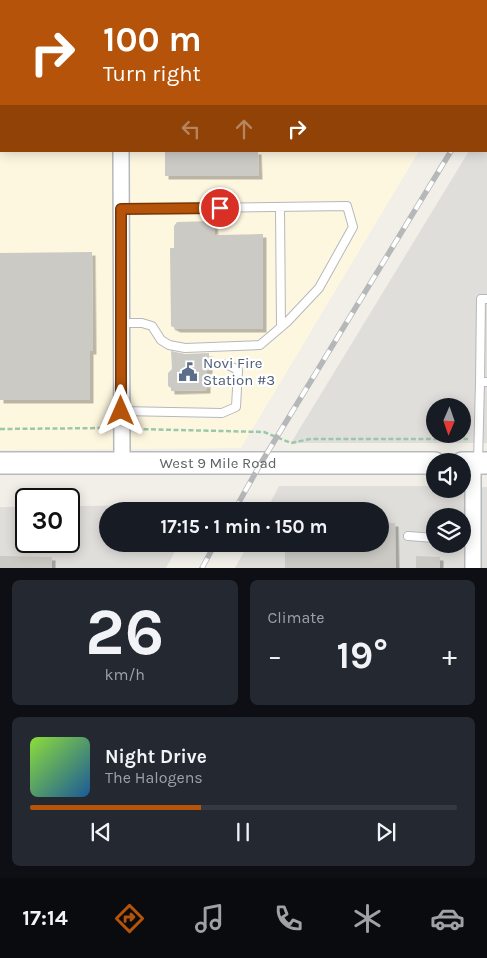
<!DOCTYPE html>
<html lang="en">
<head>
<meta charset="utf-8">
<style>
  body { margin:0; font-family:Karla,sans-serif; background:#242831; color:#f1f3f6; height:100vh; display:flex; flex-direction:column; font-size:19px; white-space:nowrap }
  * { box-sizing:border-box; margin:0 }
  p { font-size:16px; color:#9ea1a6 }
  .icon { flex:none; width:28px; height:28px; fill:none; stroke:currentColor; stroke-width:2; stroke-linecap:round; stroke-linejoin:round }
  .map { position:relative; height:568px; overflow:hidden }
  .sheet { display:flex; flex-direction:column; gap:12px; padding:12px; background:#0d0f14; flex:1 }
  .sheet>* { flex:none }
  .banner { position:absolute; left:0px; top:0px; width:488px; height:152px; box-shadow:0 2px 12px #0003; background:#b45309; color:#fff; overflow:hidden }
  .needle { width:32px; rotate:182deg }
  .buttons { position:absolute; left:426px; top:398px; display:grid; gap:10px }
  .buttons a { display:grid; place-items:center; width:45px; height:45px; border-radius:50%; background:#171b24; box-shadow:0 2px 12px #0003; font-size:25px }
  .speed { position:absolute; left:15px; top:488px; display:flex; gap:10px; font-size:25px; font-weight:700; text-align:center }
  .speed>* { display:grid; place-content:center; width:65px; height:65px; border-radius:50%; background:#171b24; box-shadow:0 2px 12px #0003; line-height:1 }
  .speed .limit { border:2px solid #111; border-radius:8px; background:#fff; color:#111 }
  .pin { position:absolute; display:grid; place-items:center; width:42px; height:42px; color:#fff; margin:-21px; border:2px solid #fff; border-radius:50%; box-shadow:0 1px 5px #0007 }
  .me { position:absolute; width:55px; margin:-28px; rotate:0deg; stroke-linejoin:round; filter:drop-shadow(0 0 4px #0008) }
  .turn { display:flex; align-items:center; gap:18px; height:105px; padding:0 20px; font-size:22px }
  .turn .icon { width:65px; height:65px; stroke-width:2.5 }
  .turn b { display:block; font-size:35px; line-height:42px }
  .lanes { display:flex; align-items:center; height:48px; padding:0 20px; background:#0003; justify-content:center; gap:25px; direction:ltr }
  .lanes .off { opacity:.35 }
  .big { font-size:38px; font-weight:700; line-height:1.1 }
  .sheet .tile { flex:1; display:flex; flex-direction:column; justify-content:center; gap:8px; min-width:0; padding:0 18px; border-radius:8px; background:#242831 }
  .sheet .dial { align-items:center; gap:0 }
  .dial b { font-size:65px; line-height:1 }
  .song { display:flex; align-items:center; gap:15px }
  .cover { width:60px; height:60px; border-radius:8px; background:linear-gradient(135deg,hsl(90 70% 55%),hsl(210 70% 35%)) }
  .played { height:5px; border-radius:2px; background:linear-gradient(90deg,#b45309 40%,#363941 40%) }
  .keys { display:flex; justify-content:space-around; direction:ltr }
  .heat { display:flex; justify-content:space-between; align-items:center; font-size:28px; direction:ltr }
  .sheet .tiles { flex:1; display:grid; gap:12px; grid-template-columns:1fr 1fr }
  .tile:last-child { grid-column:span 2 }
  .trip { position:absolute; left:99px; top:502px; width:290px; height:50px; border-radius:25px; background:#171b24; box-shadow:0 2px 12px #0003; font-weight:700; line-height:50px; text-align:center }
  .dock { display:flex; height:80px; justify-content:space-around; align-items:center; background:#090b0e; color:#9ea1a6 }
  .dock .icon { width:35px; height:35px }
  .dock .current { color:#b45309 }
  .dock b { font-size:22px; color:#f1f3f6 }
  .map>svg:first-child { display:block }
  .commercial { fill:#fef7e0 }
  .industrial { fill:#e0deda; fill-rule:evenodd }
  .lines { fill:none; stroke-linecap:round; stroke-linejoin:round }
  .stream { stroke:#aadaff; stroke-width:4 }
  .building { fill:#cccac5; filter:url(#shadow) }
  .lane-casing { stroke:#b5b8bc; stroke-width:10 }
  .street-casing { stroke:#b5b8bc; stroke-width:18 }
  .secondary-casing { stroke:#b6babf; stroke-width:24 }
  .path { stroke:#9cc7a9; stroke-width:2.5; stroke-dasharray:5 2.5; stroke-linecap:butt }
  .lane { stroke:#fff; stroke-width:8 }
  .street { stroke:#fff; stroke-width:15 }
  .secondary { stroke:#fff; stroke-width:21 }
  .rail-casing { stroke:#b6b7b8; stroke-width:5.5 }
  .rail { stroke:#fff; stroke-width:4; stroke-dasharray:11; stroke-linecap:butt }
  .route-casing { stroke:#753606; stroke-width:12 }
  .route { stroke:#b45309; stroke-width:9 }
  .labels { text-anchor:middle; stroke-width:4.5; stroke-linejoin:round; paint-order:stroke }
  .service-label { font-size:15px; fill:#4e5e75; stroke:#fff; text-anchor:start }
  .street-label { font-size:15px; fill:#5f6368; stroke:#fff }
</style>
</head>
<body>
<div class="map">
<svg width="487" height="568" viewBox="0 0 487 568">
  <defs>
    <filter id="shadow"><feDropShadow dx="3.5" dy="3.5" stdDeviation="0" flood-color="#0004"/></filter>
  </defs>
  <rect width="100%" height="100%" fill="#f1efe8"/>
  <path class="commercial" d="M101,0H487V37L486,39V1Z
    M0,90L1,151H419L241,448L0,450Z"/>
  <path class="industrial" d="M487,121V443H291L469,151H486ZM435,406H462V434H435Z
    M279,486H435V489L487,487V568H235L248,544H380V511H266ZM435,516H462V544H435Z
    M202,505L198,511H108V544H179L166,568H0V507H26V541H69V506Z"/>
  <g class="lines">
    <path class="stream" d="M98,0V1"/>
  </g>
  <path class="building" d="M165,151H258L259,176H165Z
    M214,221L215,235L263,234V329H177L171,326L170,248H174V226L177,222Z
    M92,252L93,351H90V400H0V253Z
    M171,351L185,354L209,353V370L207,371V390L171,391V388L168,386V373L172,369Z
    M380,523H395L396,568H285V551L302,552V544H380Z
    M0,556L52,557V568H0Z
    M416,556L440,557V568H416Z"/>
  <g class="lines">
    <g class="lane-casing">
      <path id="lane" d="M331,1L332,0
        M486,4L487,3
        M280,207L281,327
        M121,209L347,206L353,227L319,288L287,322L260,345L185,348L169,345L161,340L152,326L142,323H121
        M487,299H481L480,382H487
        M121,411L222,413L236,407L238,370L226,364
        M478,463L480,382
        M408,536L435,538"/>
    </g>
    <g class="street-casing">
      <path id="street" d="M120,0V1
        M121,151L122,463
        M473,463V568"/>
    </g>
    <g class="secondary-casing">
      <g id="secondary">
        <path id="s1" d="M0,463H435"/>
        <path d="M462,463H487"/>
      </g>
    </g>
    <path class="path" d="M74,1V0
      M0,69H1
      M0,429L108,428
      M136,429L264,432L291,443L310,439H468"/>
    <use href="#lane" class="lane"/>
    <use href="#street" class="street"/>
    <use href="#secondary" class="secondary"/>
    <g class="rail-casing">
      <path id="rail" d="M486,93L487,92
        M234,511L261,463L451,151
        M202,568L215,544"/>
    </g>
    <use href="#rail" class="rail"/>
  </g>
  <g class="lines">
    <g class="route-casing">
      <path id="route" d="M121,411V209L220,208"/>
    </g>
    <use href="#route" class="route"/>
  </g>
  <defs>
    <g id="civic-bare" transform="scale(1.5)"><path d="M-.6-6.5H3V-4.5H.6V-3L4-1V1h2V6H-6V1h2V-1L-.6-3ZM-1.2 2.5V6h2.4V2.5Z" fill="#5c6f8a" stroke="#fff" stroke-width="2.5" paint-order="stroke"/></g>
  </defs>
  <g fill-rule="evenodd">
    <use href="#civic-bare" x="188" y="372"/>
  </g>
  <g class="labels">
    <g class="service-label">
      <text x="203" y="368">Novi Fire<tspan x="203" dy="17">Station #3</tspan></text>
    </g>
    <g class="street-label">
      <text dy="5" stroke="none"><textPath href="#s1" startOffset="218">West 9 Mile Road</textPath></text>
    </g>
  </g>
</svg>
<div class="buttons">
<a><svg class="needle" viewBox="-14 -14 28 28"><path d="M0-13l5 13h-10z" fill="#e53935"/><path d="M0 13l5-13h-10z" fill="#9ea1a6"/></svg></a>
<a><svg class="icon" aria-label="sound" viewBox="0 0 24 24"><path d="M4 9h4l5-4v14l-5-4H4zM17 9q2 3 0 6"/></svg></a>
<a><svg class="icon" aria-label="layers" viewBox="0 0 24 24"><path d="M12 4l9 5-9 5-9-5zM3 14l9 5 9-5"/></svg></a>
</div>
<div class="speed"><div class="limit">30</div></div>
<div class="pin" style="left:220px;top:208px;background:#d93025"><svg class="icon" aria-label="arrive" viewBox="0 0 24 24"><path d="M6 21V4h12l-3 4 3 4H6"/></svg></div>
<svg class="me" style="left:121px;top:411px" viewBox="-20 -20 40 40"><path d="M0-17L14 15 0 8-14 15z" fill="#b45309" stroke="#fff" stroke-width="4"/></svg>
<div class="trip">17:15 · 1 min · 150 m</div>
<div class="banner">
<div class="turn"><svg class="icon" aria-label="right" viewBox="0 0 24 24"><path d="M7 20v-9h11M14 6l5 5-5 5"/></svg><div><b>100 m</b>Turn right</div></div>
<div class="lanes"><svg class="icon off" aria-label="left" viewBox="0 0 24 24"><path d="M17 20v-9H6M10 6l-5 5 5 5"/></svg><svg class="icon off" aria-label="ahead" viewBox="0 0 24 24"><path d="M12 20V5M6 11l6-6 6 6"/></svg><svg class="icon" aria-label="right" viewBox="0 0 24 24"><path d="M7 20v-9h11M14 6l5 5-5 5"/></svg></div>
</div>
</div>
<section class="sheet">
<div class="tiles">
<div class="tile dial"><b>26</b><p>km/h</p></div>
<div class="tile"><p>Climate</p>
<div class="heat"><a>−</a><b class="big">19°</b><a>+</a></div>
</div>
<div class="tile">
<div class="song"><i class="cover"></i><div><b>Night Drive</b><p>The Halogens</p></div></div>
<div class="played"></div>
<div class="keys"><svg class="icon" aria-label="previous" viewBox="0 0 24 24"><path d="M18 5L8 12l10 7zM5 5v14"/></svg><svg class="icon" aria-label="pause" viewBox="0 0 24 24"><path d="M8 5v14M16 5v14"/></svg><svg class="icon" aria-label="next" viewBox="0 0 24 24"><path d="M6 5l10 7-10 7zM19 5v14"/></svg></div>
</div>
</div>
</section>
<nav class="dock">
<b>17:14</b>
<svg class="icon current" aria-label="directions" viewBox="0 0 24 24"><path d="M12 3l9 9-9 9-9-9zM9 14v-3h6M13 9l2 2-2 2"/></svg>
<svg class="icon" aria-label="music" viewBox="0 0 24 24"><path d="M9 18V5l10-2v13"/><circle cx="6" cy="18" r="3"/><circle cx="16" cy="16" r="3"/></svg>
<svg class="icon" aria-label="phone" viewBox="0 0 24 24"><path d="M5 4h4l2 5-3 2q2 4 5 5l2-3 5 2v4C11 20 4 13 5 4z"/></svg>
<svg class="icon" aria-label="climate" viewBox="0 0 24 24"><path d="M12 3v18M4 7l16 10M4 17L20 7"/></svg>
<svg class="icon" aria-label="car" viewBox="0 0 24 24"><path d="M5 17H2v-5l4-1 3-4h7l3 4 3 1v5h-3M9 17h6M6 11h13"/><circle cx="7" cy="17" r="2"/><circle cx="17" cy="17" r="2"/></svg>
</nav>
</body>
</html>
